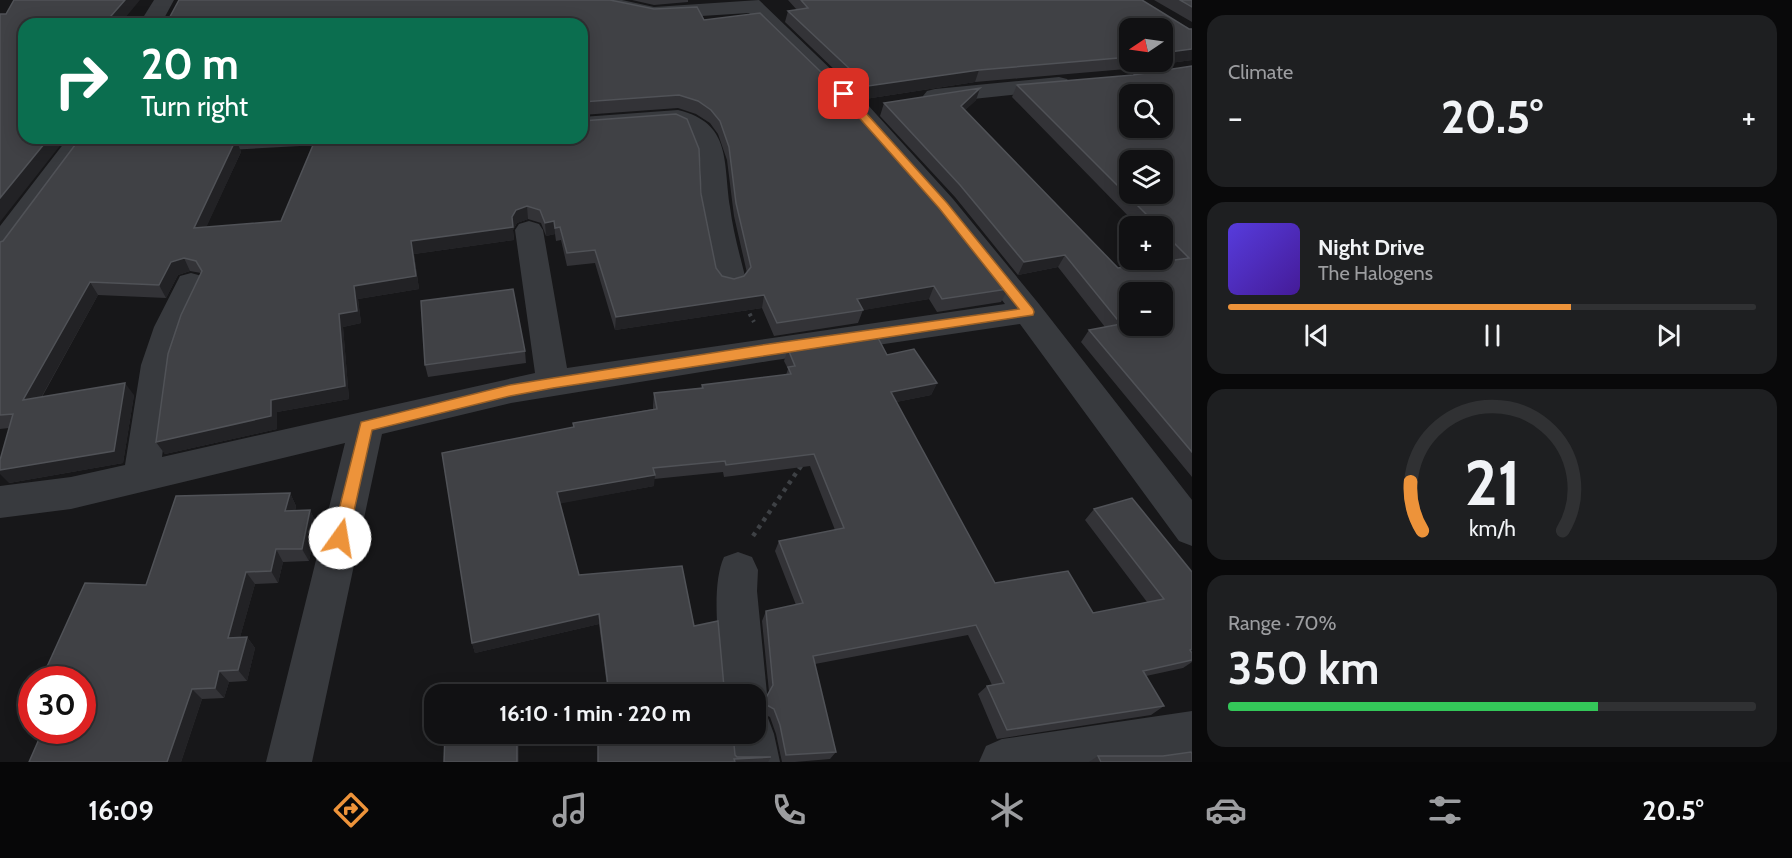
<!DOCTYPE html>
<html lang="en">
<head>
<meta charset="utf-8">
<style>
  body { margin:0; font-family:Cabin,sans-serif; background:#1e1f21; color:#f1f3f6; height:100vh; display:flex; flex-direction:column; font-size:22px; white-space:nowrap }
  * { box-sizing:border-box; margin:0 }
  p { font-size:20px; color:#9c9da0 }
  .icon { flex:none; width:33px; height:33px; fill:none; stroke:currentColor; stroke-width:2; stroke-linecap:round; stroke-linejoin:round }
  .map { position:relative; flex:1; overflow:hidden }
  .details { display:flex; flex-direction:column; gap:15px; padding:15px; background:#09090a; width:600px }
  .details>* { flex:none }
  .top-card { position:absolute; left:18px; top:18px; width:570px; height:126px; border-radius:18px; box-shadow:0 3px 15px #0003,0 0 0 2px #303133; background:#0b6e4f; color:#fff; overflow:hidden }
  .needle { width:39px; rotate:257deg }
  .buttons { position:absolute; left:1119px; top:18px; display:grid; gap:12px }
  .buttons a { display:grid; place-items:center; width:54px; height:54px; border-radius:12px; background:#111113; box-shadow:0 3px 15px #0003,0 0 0 2px #303133; font-size:30px }
  .speed { position:absolute; left:18px; top:666px; display:flex; gap:12px; font-size:30px; font-weight:700; text-align:center }
  .speed>* { display:grid; place-content:center; width:78px; height:78px; border-radius:50%; background:#111113; box-shadow:0 3px 15px #0003,0 0 0 2px #303133; line-height:1 }
  .speed .limit { border:9px solid #d22; background:#fff; color:#111 }
  .pin { position:absolute; display:grid; place-items:center; width:51px; height:51px; color:#fff; margin:-26px; border-radius:12px; box-shadow:0 3px 9px #0006 }
  .me { position:absolute; width:66px; margin:-33px; rotate:13deg; stroke-linejoin:round; filter:drop-shadow(0 0 4px #0008) }
  .turn { display:flex; align-items:center; gap:21px; height:126px; padding:0 24px; font-size:27px }
  .turn .icon { width:78px; height:78px; stroke-width:2.5 }
  .turn b { display:block; font-size:42px; line-height:51px }
  .big { font-size:45px; font-weight:700; line-height:1.1 }
  .details .tile { flex:1; display:flex; flex-direction:column; justify-content:center; gap:9px; min-width:0; padding:0 21px; border-radius:18px; background:#1e1f21 }
  .details .dial { align-items:center; gap:0 }
  .dial svg { height:156px; overflow:visible; fill:none; stroke:#303133; stroke-width:7; stroke-linecap:round; text-anchor:middle }
  .dial text { fill:#f1f3f6; stroke:none }
  .song { display:flex; align-items:center; gap:18px }
  .cover { width:72px; height:72px; border-radius:9px; background:linear-gradient(135deg,hsl(250 70% 55%),hsl(260 70% 35%)) }
  .played { height:6px; border-radius:3px; background:linear-gradient(90deg,#ed933a 65%,#303133 65%) }
  .keys { display:flex; justify-content:space-around; direction:ltr }
  .heat { display:flex; justify-content:space-between; align-items:center; font-size:33px; direction:ltr }
  .charge { height:9px; border-radius:4px; background:linear-gradient(90deg,#34c759 70%,#303133 0) }
  .trip { position:absolute; left:424px; top:684px; width:342px; height:60px; border-radius:18px; background:#111113; box-shadow:0 3px 15px #0003,0 0 0 2px #303133; font-weight:700; line-height:60px; text-align:center }
  .menu { display:flex; height:96px; justify-content:space-around; align-items:center; background:#070708; color:#9c9da0 }
  .menu .icon { width:42px; height:42px }
  .menu .on { color:#ed933a }
  .menu b { font-size:27px; color:#f1f3f6 }
  main { display:flex; flex:1; min-height:0 }
  .map>svg:first-child { display:block }
  .lines { fill:none; stroke-linecap:round; stroke-linejoin:round }
  .path-far1 { stroke:#3e4145; stroke-width:4; stroke-dasharray:3 4.5; stroke-linecap:butt }
  .path { stroke:#3e4145; stroke-width:4.5; stroke-dasharray:4 5; stroke-linecap:butt }
  .street { fill:#383a3e; fill-rule:evenodd }
  .wall { fill:#333337; fill-rule:evenodd }
  .shaded-wall { fill:#222225 }
  .building { fill:#404145; stroke:#505257; stroke-width:1.5; fill-rule:evenodd }
  .route { fill:#ed933a; stroke:#9a6026; stroke-width:1.5 }
</style>
</head>
<body>
<main>
<div class="map">
<svg width="1192" height="762" viewBox="0 0 1192 762">
  <rect width="100%" height="100%" fill="#171719"/>
  <g class="lines">
    <path class="path-far1" d="M746,307L754,322"/>
    <path class="path" d="M753,536L803,463"/>
    <path class="street" d="M154,0H174L161,24H139Z
      M556,0H622L654,7L759,0L867,104L953,199L1039,304L1192,500V546L1179,541L1020,324L769,361L511,403L382,434L312,762H266L345,443L71,509L0,518V486L71,477L125,465L141,365L154,327L180,276L191,273L202,276L206,283L186,327L173,365L162,457L535,373L515,230L519,224L529,221L539,224L543,230L567,368L1005,304L933,211L851,114L749,13L654,19L607,9L559,4Z
      M1059,77L1067,79L1071,84L1067,89L935,103L927,101L923,96L927,91L935,89Z
      M678,110C732,123 723,162 730,207C733,231 740,256 746,280L741,287L731,290L721,287L716,280L702,207L700,161L688,130L675,124L582,131V117Z
      M68,138H93L10,253L0,255V226Z
      M330,138L327,143L318,145L192,152L183,149L179,144L186,138Z
      M738,552L752,557L758,570L757,591L767,694L760,709L756,711V694H723C721,657 709,590 724,557Z
      M1192,711V755L1149,762H979L986,746L1002,739Z
      M756,713L768,718L774,734L780,762H734L730,734H756Z"/>
  </g>
  <path class="wall" d="M632,0H688V2L654,5Z
    M788,0H1142L1189,29H1192V60L1126,69L975,82L865,99L785,22L788,11L797,10ZM1130,28L1162,62H1130Z
    M1154,0H1192V22Z
    M704,20L1008,289L1001,302L937,312L929,299L863,310L858,323L774,336L762,308L615,330L595,263L567,266L561,240L556,241L555,234L546,236L541,223L528,219L517,223L513,230L514,240L414,254L419,289L358,299L361,323L343,327L349,399L277,412V429L165,454L156,442L201,273L190,271L178,275L166,298L98,295L42,397L134,395L123,463L9,483V428L0,429V242L236,139L241,152L206,227L701,194L716,268L722,276L734,279L744,276L747,273L734,216L727,160L718,134L710,123L696,114L678,108L582,115V24Z
    M1192,66V477L1081,342L1089,330L1105,327L1058,267L1018,275L955,197L880,116L884,103L980,88L976,100L965,110L1118,268L1171,261L1162,252V226H1138L1012,97L1017,85L1133,75Z
    M877,336L887,355L914,349L937,383L931,395L896,402L995,583L1068,571L1093,613L1147,602L1085,520L1094,509L1132,498L1192,572V662L1183,668L1146,676L1164,706L1151,715L997,739L978,694L987,686L992,685L968,635L815,664L836,752L830,759L795,762H782L776,734L770,717L759,712L769,692L762,621L766,611L796,605L775,551L779,541L835,530L810,466L724,477L723,472L654,479V486L560,503L579,575L682,566L694,626L718,621L724,687H757V723L756,727V694H608L599,624L475,653L472,643L442,453L573,427V423L653,409V405L654,393L701,388L702,385L786,375L788,369L784,361L788,349Z
    M525,351L526,363L428,377L425,365Z
    M290,493L296,506L295,511L310,510L316,523L309,561L283,562L278,583L255,584L240,637H247L255,648L247,681L229,682L224,698L202,699L181,762H29L146,585Z
    M735,755L737,757H771L768,762H598Z
    M1098,756H1163L1192,762H1089Z"/>
  <path class="shaded-wall" d="M125,0H140L120,24H104Z
    M1192,49V60L1126,69L1130,62H1162V53Z
    M979,70L975,82L865,99L868,86Z
    M980,88L976,100L957,118L961,106Z
    M49,138H66L0,222V198Z
    M236,139L241,152L200,241L194,228Z
    M527,206L528,219L517,223L513,230L514,240L414,254L419,289L358,299L361,323L343,327L349,399L277,412V429L165,454L156,442L271,400L339,314L354,286L411,241L512,217L516,210Z
    M554,221L555,234L546,236L545,223Z
    M1065,255L1058,267L1018,275L1024,262Z
    M184,258L190,271L178,275L166,298L159,285L171,262Z
    M90,282L98,295L33,412L23,400Z
    M934,286L929,299L852,312L857,299Z
    M764,295L762,308L615,330L616,317Z
    M125,383L134,395L123,463L9,483L0,474V470Z
    M937,383L931,395L886,404L891,392Z
    M655,475L654,486L558,504L557,492Z
    M290,493L296,506L292,523L285,511Z
    M310,510L316,523L309,561L302,549Z
    M276,549L283,562L278,583L271,571Z
    M246,572L255,584L237,648L228,638Z
    M599,614V624L475,653L472,643Z
    M247,637L255,648L247,681L238,670Z
    M219,671L229,682L224,698L215,688Z
    M192,689L202,699L181,762H167Z
    M517,734H519V762H517Z"/>
  <path class="building" d="M14,0H125L104,24H24V138H49L0,198V14H6Z
    M179,0H610L654,9L697,7L704,20L760,13L853,103L936,200L1008,289L942,299L934,286L857,299L863,310L777,323L764,295L616,317L595,250L567,253L560,227L555,228L554,221L545,223L540,210L527,206L516,210L512,217L513,227L411,241L416,276L354,286L357,311L339,314L345,386L271,400V416L156,442L168,354L181,315L202,271L196,261L184,258L171,262L159,285L90,282L23,400L125,383L114,451L0,470V460L13,414L0,415V242L3,241L78,141L236,139L194,228L281,221L316,138H582V121L676,114L687,119L699,149L701,194L716,268L722,276L734,279L744,276L751,267L736,203L729,147L720,121L711,110L698,101L679,95L582,102V24H166Z
    M801,0H1142L1189,29H1192V49L1162,53V28H1130V57L979,70L868,86L788,11L808,8Z
    M1180,0H1192V7Z
    M1192,66V452L1089,330L1121,324L1065,255L1024,262L960,185L884,103L980,88L961,106L1118,268L1189,258L1162,231V226H1158L1017,85L1133,75ZM1130,94H1162V128H1130ZM1130,160H1162V194H1130ZM1130,292H1162V326H1130Z
    M513,289L525,351L425,365L421,301Z
    M877,336L887,355L914,349L937,383L891,392L995,583L1068,571L1093,613L1164,599L1094,509L1132,498L1192,572V649L1190,650L1192,653V660L1143,671L1164,706L1007,730L987,686L1004,683L976,625L813,656L836,752L786,755L780,725L774,709L763,703L773,685L766,611L803,603L779,541L844,528L814,454L726,465L725,461L653,468L655,475L557,492L579,575L682,566L694,626L718,621L724,687H757V723L756,724V694H609L599,614L472,643L442,453L574,427L573,423L657,409L654,393L703,388L702,385L791,374L788,367L795,366L788,349Z
    M290,493L285,511L310,510L302,549H276L271,571L246,572L228,638L247,637L238,670L219,671L215,688L192,689L167,762H29L43,730H82V680H41L85,583L146,585L176,496Z
    M445,734H517V762H444Z
    M598,734H733L735,755L737,757H771L734,759L735,762H598Z
    M1191,752L1192,754V762H1101L1098,756H1163Z"/>
  <path class="route" d="M844,91L847,92L947,203L1033,309L1034,312L1033,315L553,388L510,396L372,430L348,538L346,543L340,545L335,543L332,538L361,422L510,385L553,378L769,344L1019,309L939,208L840,96L839,94Z"/>
</svg>
<div class="buttons">
<a><svg class="needle" viewBox="-14 -14 28 28"><path d="M0-13l5 13h-10z" fill="#e53935"/><path d="M0 13l5-13h-10z" fill="#9c9da0"/></svg></a>
<a><svg class="icon" aria-label="search" viewBox="0 0 24 24"><circle cx="10" cy="10" r="6"/><path d="M15 15l6 6"/></svg></a>
<a><svg class="icon" aria-label="layers" viewBox="0 0 24 24"><path d="M12 4l9 5-9 5-9-5zM3 14l9 5 9-5"/></svg></a>
<a>+</a>
<a>−</a>
</div>
<div class="speed"><div class="limit">30</div></div>
<div class="pin" style="left:844px;top:94px;background:#d93025"><svg class="icon" aria-label="arrive" viewBox="0 0 24 24"><path d="M6 21V4h12l-3 4 3 4H6"/></svg></div>
<svg class="me" style="left:340px;top:538px" viewBox="-20 -20 40 40"><circle r="19" fill="#fff"/><path d="M0-13L10 11 0 6-10 11z" fill="#ed933a"/></svg>
<div class="trip">16:10 · 1 min · 220 m</div>
<div class="top-card">
<div class="turn"><svg class="icon" aria-label="right" viewBox="0 0 24 24"><path d="M7 20v-9h11M14 6l5 5-5 5"/></svg><div><b>20 m</b>Turn right</div></div>
</div>
</div>
<section class="details">
<div class="tile"><p>Climate</p>
<div class="heat"><a>−</a><b class="big">20.5°</b><a>+</a></div>
</div>
<div class="tile">
<div class="song"><i class="cover"></i><div><b>Night Drive</b><p>The Halogens</p></div></div>
<div class="played"></div>
<div class="keys"><svg class="icon" aria-label="previous" viewBox="0 0 24 24"><path d="M18 5L8 12l10 7zM5 5v14"/></svg><svg class="icon" aria-label="pause" viewBox="0 0 24 24"><path d="M8 5v14M16 5v14"/></svg><svg class="icon" aria-label="next" viewBox="0 0 24 24"><path d="M6 5l10 7-10 7zM19 5v14"/></svg></div>
</div>
<div class="tile dial"><svg viewBox="0 0 100 80">
<path d="M14 69A42 42 0 1 1 86 69"/>
<path d="M14 69A42 42 0 0 1 8 44" stroke="#ed933a"/>
<text x="50" y="56" font-size="32" font-weight="700">21</text>
<text x="50" y="72" font-size="11">km/h</text>
</svg></div>
<div class="tile"><p>Range · 70%</p><b class="big">350 km</b><div class="charge"></div></div>
</section>
</main>
<nav class="menu">
<b>16:09</b>
<svg class="icon on" aria-label="directions" viewBox="0 0 24 24"><path d="M12 3l9 9-9 9-9-9zM9 14v-3h6M13 9l2 2-2 2"/></svg>
<svg class="icon" aria-label="music" viewBox="0 0 24 24"><path d="M9 18V5l10-2v13"/><circle cx="6" cy="18" r="3"/><circle cx="16" cy="16" r="3"/></svg>
<svg class="icon" aria-label="phone" viewBox="0 0 24 24"><path d="M5 4h4l2 5-3 2q2 4 5 5l2-3 5 2v4C11 20 4 13 5 4z"/></svg>
<svg class="icon" aria-label="climate" viewBox="0 0 24 24"><path d="M12 3v18M4 7l16 10M4 17L20 7"/></svg>
<svg class="icon" aria-label="car" viewBox="0 0 24 24"><path d="M5 17H2v-5l4-1 3-4h7l3 4 3 1v5h-3M9 17h6M6 11h13"/><circle cx="7" cy="17" r="2"/><circle cx="17" cy="17" r="2"/></svg>
<svg class="icon" aria-label="filters" viewBox="0 0 24 24"><path d="M4 7h16M4 17h16"/><circle cx="9" cy="7" r="2"/><circle cx="15" cy="17" r="2"/></svg>
<b>20.5°</b>
</nav>
</body>
</html>
